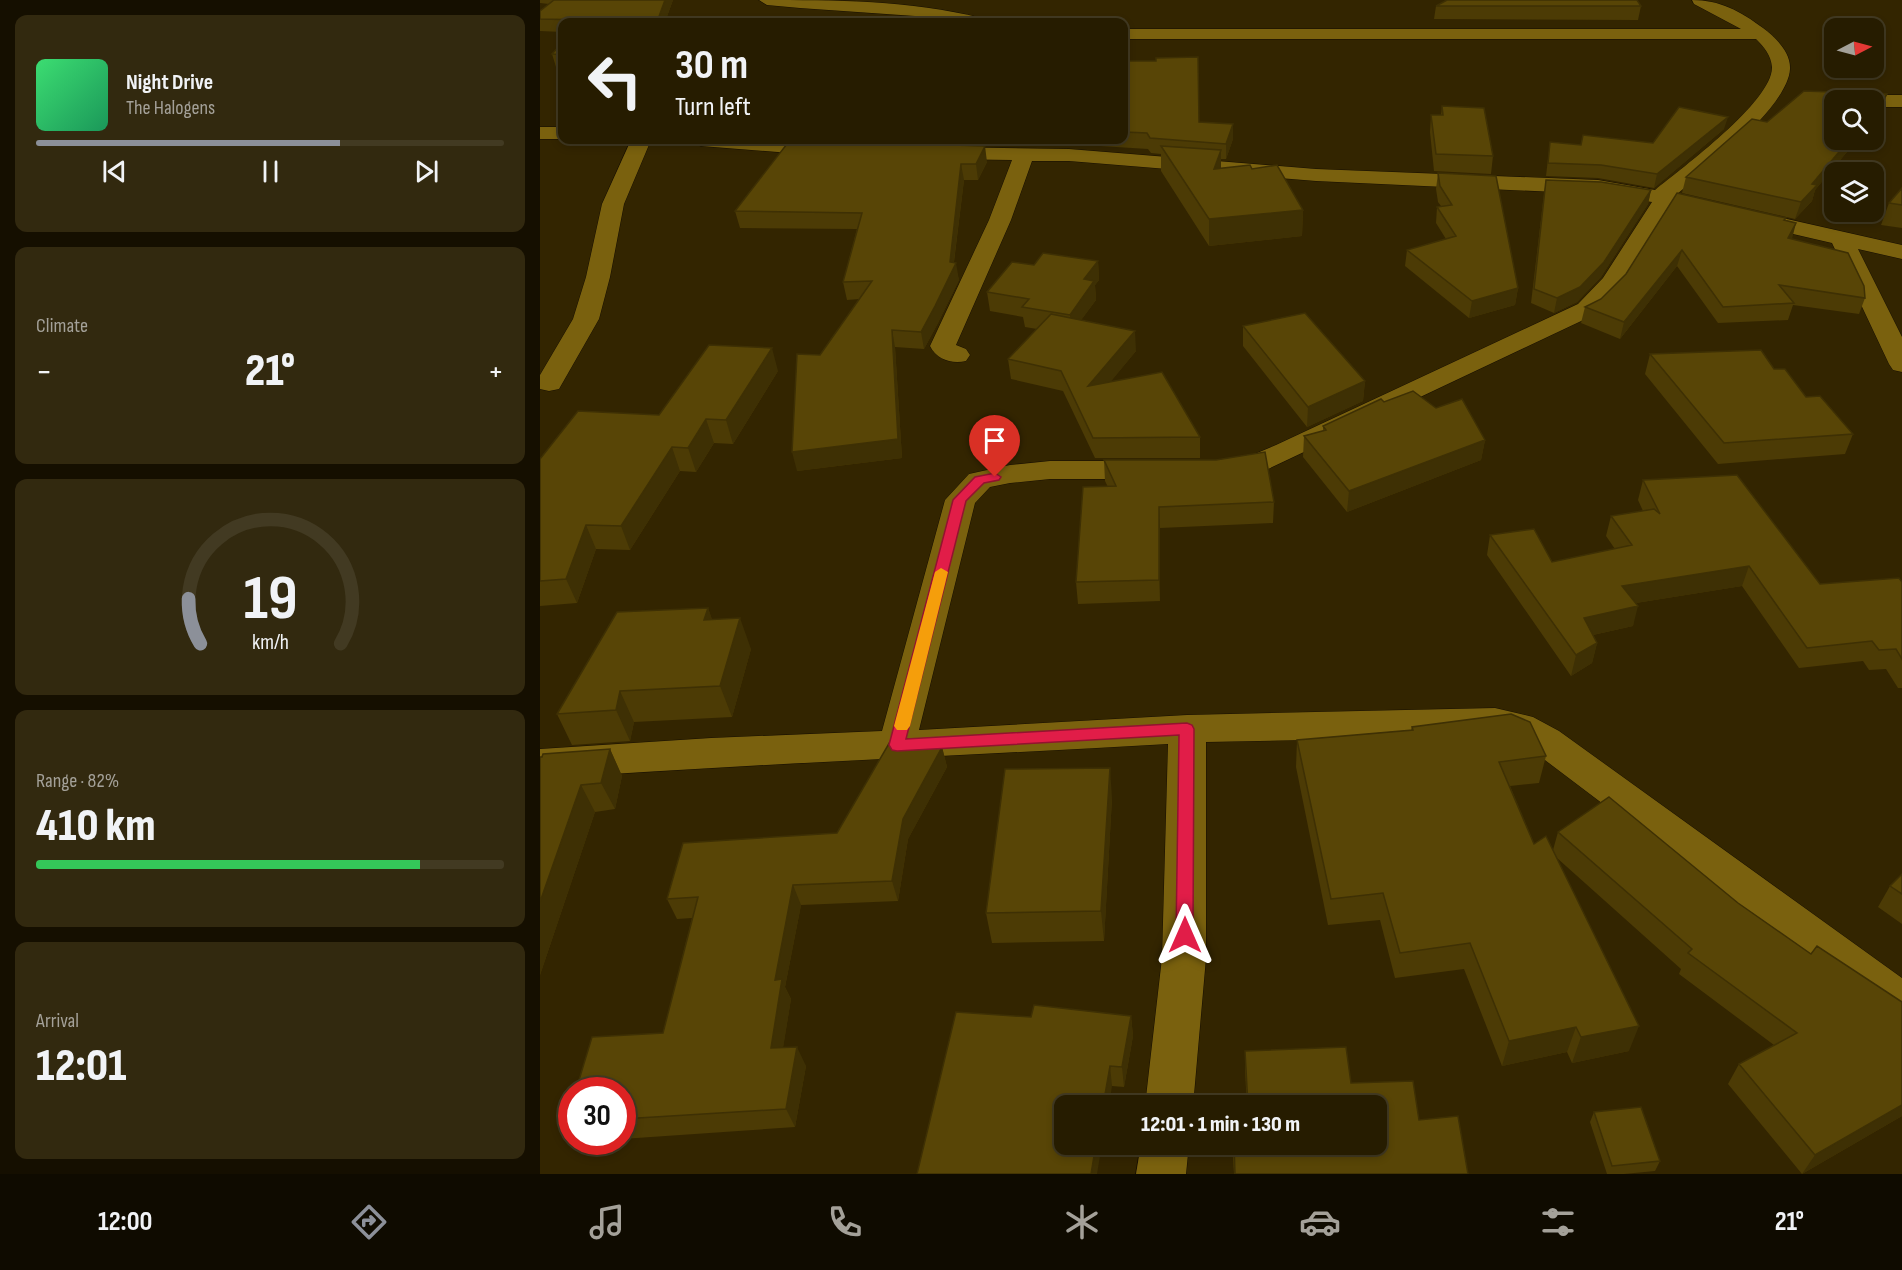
<!DOCTYPE html>
<html lang="en">
<head>
<meta charset="utf-8">
<style>
  body { margin:0; font-family:"Sofia Sans Condensed",sans-serif; background:#32290f; color:#f1f3f6; height:100vh; display:flex; flex-direction:column; font-size:22px; white-space:nowrap }
  * { box-sizing:border-box; margin:0 }
  p { font-size:20px; color:#a4a199 }
  .icon { flex:none; width:33px; height:33px; fill:none; stroke:currentColor; stroke-width:2; stroke-linecap:round; stroke-linejoin:round }
  .map { position:relative; flex:1; overflow:hidden }
  .side { display:flex; flex-direction:column; gap:15px; padding:15px; background:#150f00; width:540px }
  .side>* { flex:none }
  .hud { position:absolute; left:18px; top:18px; width:570px; height:126px; border-radius:12px; box-shadow:0 3px 9px #0003,0 0 0 2px #423a22; background:#261c00; color:#f1f3f6; overflow:hidden }
  .needle { width:39px; rotate:84deg }
  .fabs { position:absolute; left:1284px; top:18px; display:grid; gap:12px }
  .fabs a { display:grid; place-items:center; width:60px; height:60px; border-radius:12px; background:#261c00; box-shadow:0 3px 9px #0003,0 0 0 2px #423a22; font-size:30px }
  .speed { position:absolute; left:18px; top:1077px; display:flex; gap:12px; font-size:30px; font-weight:700; text-align:center }
  .speed>* { display:grid; place-content:center; width:78px; height:78px; border-radius:50%; background:#261c00; box-shadow:0 3px 9px #0003,0 0 0 2px #423a22; line-height:1 }
  .speed .limit { border:9px solid #d22; background:#fff; color:#111 }
  .pin { position:absolute; display:grid; place-items:center; width:51px; height:51px; color:#fff; margin:-62px -26px; border-radius:50% 50% 50% 0; rotate:-45deg; box-shadow:0 0 6px #0007 }
  .pin .icon { rotate:45deg }
  .me { position:absolute; width:66px; margin:-33px; rotate:0deg; stroke-linejoin:round; filter:drop-shadow(0 0 4px #0008) }
  .turn { display:flex; align-items:center; gap:21px; height:126px; padding:0 18px; font-size:27px }
  .turn .icon { width:78px; height:78px; stroke-width:2.5 }
  .turn b { display:block; font-size:42px; line-height:51px }
  .big { font-size:45px; font-weight:800; line-height:1.1 }
  .side .tile { flex:1; display:flex; flex-direction:column; justify-content:center; gap:9px; min-width:0; padding:0 21px; border-radius:12px; background:#32290f }
  .side .dial { align-items:center; gap:0 }
  .dial svg { height:156px; overflow:visible; fill:none; stroke:#423a22; stroke-width:7; stroke-linecap:round; text-anchor:middle }
  .dial text { fill:#f1f3f6; stroke:none }
  .song { display:flex; align-items:center; gap:18px }
  .cover { width:72px; height:72px; border-radius:9px; background:linear-gradient(135deg,hsl(140 70% 55%),hsl(150 70% 35%)) }
  .played { height:6px; border-radius:3px; background:linear-gradient(90deg,#8c9099 65%,#423a22 65%) }
  .keys { display:flex; justify-content:space-around; direction:ltr }
  .heat { display:flex; justify-content:space-between; align-items:center; font-size:33px; direction:ltr }
  .charge { height:9px; border-radius:4px; background:linear-gradient(90deg,#34c759 82%,#423a22 0) }
  .trip { position:absolute; left:514px; top:1095px; width:333px; height:60px; border-radius:12px; background:#261c00; box-shadow:0 3px 9px #0003,0 0 0 2px #423a22; font-weight:800; line-height:60px; text-align:center }
  .menu { display:flex; height:96px; justify-content:space-around; align-items:center; background:#0f0b00; color:#a4a199 }
  .menu .icon { width:42px; height:42px }
  .menu .current { color:#8c9099 }
  .menu b { font-size:27px; color:#f1f3f6 }
  main { display:flex; flex:1; min-height:0 }
  .map>svg:first-child { display:block }
  .lines { fill:none; stroke-linecap:round; stroke-linejoin:round }
  .street-casing { stroke:#170f00; stroke-width:1 }
  .street { fill:#7a610e; fill-rule:evenodd }
  .wall { fill:#4c3b05 }
  .shaded-wall { fill:#3e3004 }
  .building { fill:#584506; stroke:#3e3004; stroke-width:1.5 }
  .route { fill:#e11d48; stroke:#92132f; stroke-width:1.5 }
  .slow { fill:#f59e0b }
</style>
</head>
<body>
<main>
<section class="side">
<div class="tile">
<div class="song"><i class="cover"></i><div><b>Night Drive</b><p>The Halogens</p></div></div>
<div class="played"></div>
<div class="keys"><svg class="icon" aria-label="previous" viewBox="0 0 24 24"><path d="M18 5L8 12l10 7zM5 5v14"/></svg><svg class="icon" aria-label="pause" viewBox="0 0 24 24"><path d="M8 5v14M16 5v14"/></svg><svg class="icon" aria-label="next" viewBox="0 0 24 24"><path d="M6 5l10 7-10 7zM19 5v14"/></svg></div>
</div>
<div class="tile"><p>Climate</p>
<div class="heat"><a>−</a><b class="big">21°</b><a>+</a></div>
</div>
<div class="tile dial"><svg viewBox="0 0 100 80">
<path d="M14 69A42 42 0 1 1 86 69"/>
<path d="M14 69A42 42 0 0 1 8 46" stroke="#8c9099"/>
<text x="50" y="56" font-size="32" font-weight="700">19</text>
<text x="50" y="72" font-size="11">km/h</text>
</svg></div>
<div class="tile"><p>Range · 82%</p><b class="big">410 km</b><div class="charge"></div></div>
<div class="tile"><p>Arrival</p><b class="big">12:01</b></div>
</section>
<div class="map">
<svg width="1362" height="1174" viewBox="0 0 1362 1174">
  <rect width="100%" height="100%" fill="#332500"/>
  <g class="lines">
    <g class="street-casing">
      <path id="street" d="M219,0C292,0 370,0 441,18L444,22H417L375,16L260,8L227,5Z
        M1152,0C1180,0 1200,11 1223,28C1235,37 1251,52 1250,69C1248,107 1166,170 1137,194L1362,245V259L1318,249L1362,337V372L1353,370L1349,364L1292,243L1132,206L1081,289L1056,314L726,470L683,477L673,474L668,468L673,462L710,456L736,445L1038,304L1063,278L1112,202L1058,194L776,181L529,161H492L471,220L416,345L426,349L430,355L426,361C412,364 397,360 390,346L449,220L472,160L402,159L395,157L392,153L395,149L402,147L529,149L776,169L1058,180L1115,190C1142,168 1233,101 1232,67C1231,55 1224,47 1216,39H584V29H1201L1154,4Z
        M1334,95H1362V107H1334V100H1325L1327,97Z
        M0,127H22V139H0Z
        M91,140H111L84,204L70,277L59,319L19,389L9,391L0,389V375L33,319L46,277L62,204Z
        M151,140H233L288,144L295,146L298,150L295,154L288,156L161,146L154,144Z
        M510,461H608L619,464L623,470L619,476L608,479H510L470,483L450,487L435,503L379,730L647,715L955,708L993,717L1019,731L1362,978V1024L1346,1018L993,751L971,739L955,736L666,742V958L653,1106H605L622,958L628,744C419,756 209,764 0,779V749L171,738L342,731L405,500L429,474L470,465Z
        M601,1144H649L646,1174H596Z"/>
    </g>
    <use href="#street" class="street"/>
  </g>
  <path class="wall" d="M0,0H133L125,22H22V32L0,31V11L9,4L0,3Z
    M896,6H1101L1098,20L894,19Z
    M22,43V68L16,67L12,54Z
    M584,61L659,122L693,139L686,159H681V168L712,169L763,210L762,236L669,246L621,171V154L611,153L608,149L462,140H584Z
    M1264,91L1347,94L1342,109L1334,120V100H1294V140H1317L1275,190L1272,201L1255,219L1142,193L1146,177L1212,119L1227,122Z
    M902,106L953,156L951,174L894,171L890,132L891,115H901Z
    M1184,129L1114,188L1058,178L1006,176L1010,142L1041,145L1043,135L1113,143Z
    M265,140H457L454,145L343,143L447,162L438,180H424L414,262L419,280L398,323L384,349L355,347L362,458L257,471L280,355L319,299L307,300L303,282L317,229L200,228L195,211Z
    M898,173L978,288L975,305L929,318L865,266L867,250L906,239L896,223L897,207L901,206L898,202L896,189Z
    M1006,180L1111,190L1108,204L1061,277L1037,302L1014,313L991,303L1004,194Z
    M1362,188V228L1341,225L1349,203Z
    M1137,193L1246,218L1245,221L1252,239L1325,298L1319,314L1253,305L1248,320L1178,323L1137,266L1080,339L1041,323L1045,307L1061,299L1086,274Z
    M558,261L559,280L555,285L556,300L541,320L596,351L570,382L660,437V458H555L523,391L471,379L468,359L497,329L485,327L483,317L450,311L447,292L494,265Z
    M703,326L825,381L823,401L767,427L703,346Z
    M1110,354L1234,369L1266,397L1313,434L1305,454L1178,464L1105,374Z
    M238,371L193,444L174,443L156,472L140,471L90,550L56,549L37,603L0,606V459Z
    M896,408L945,440L941,460L807,512L763,457L764,436L783,431V426Z
    M564,460L734,502L733,523L620,528V601L538,604L536,582L568,487L565,481Z
    M1103,480L1280,584L1362,582V688H1358L1346,669L1329,670L1323,661L1259,668L1202,586L1096,603L1093,626L1053,635L1057,643L1052,663L1031,676L947,555L950,535L1012,562L1075,549L1066,536L1071,516L1103,511L1098,500Z
    M168,608L172,620L211,649L192,717L94,722L90,741L32,745L17,714Z
    M872,727L1006,756L999,783L970,786L994,844L1013,850L1018,832L1198,903L1271,954L1362,1002V1116L1262,1174L1188,1084L1199,1064L1234,1045L1139,974L1141,969L1017,858L1089,1051L1032,1063L1027,1052L962,1066L924,969L855,978L840,920L788,925L756,767L757,740L871,730Z
    M402,747L407,767L368,839L358,901L261,905L245,987L251,999L243,1047L266,1066L255,1127L82,1139V1090L123,1033L152,918L137,919L127,899L297,833Z
    M70,749L82,776L75,809L55,812L0,975V757Z
    M572,798L564,941L452,943L446,913Z
    M1362,874V924L1338,907L1350,886Z
    M591,1016L593,1036L584,1087L572,1086L491,1017Z
    M705,1051L811,1083L879,1120L928,1174H694L692,1144H837V1106H707L705,1071Z
    M32,1105V1130L26,1123Z
    M1054,1112L1120,1161L1115,1171L1084,1174H1067L1050,1122Z"/>
  <path class="shaded-wall" d="M125,0H133L125,22H117Z
    M1347,94L1342,109L1334,120V111Z
    M1188,117L1184,129L1114,188L1117,174Z
    M693,124V139L686,159V144Z
    M1309,140H1317L1275,190L1272,201L1255,219L1261,202L1272,184Z
    M445,146L447,162L438,180L436,164Z
    M681,150V176L674,169Z
    M421,164L424,180L413,268L416,263L419,280L398,323L384,349L381,332L410,262Z
    M1111,190L1108,204L1061,277L1037,302L1014,313L1017,298Z
    M763,210L762,236L669,246V219Z
    M1256,223L1252,239L1248,238Z
    M1142,250L1137,266L1080,339L1084,322Z
    M558,261L559,280L555,285L556,300L531,334L530,315L544,279Z
    M978,288L975,305L929,318L932,301Z
    M352,330L355,347L362,458L257,471L252,452Z
    M595,331L596,351L550,407L548,386Z
    M232,348L238,371L193,444L186,420Z
    M825,381L823,401L767,427L768,407Z
    M166,419L174,443L156,472L148,448Z
    M945,440L941,460L807,512L809,491Z
    M132,447L140,471L90,550L81,526Z
    M619,507L620,528V601L619,580Z
    M46,525L56,549L37,603L26,579Z
    M1209,566L1202,586L1077,606L1082,586Z
    M1098,606L1093,626L1039,638L1044,618Z
    M168,608L179,639L164,620Z
    M200,618L211,649L192,717L180,686Z
    M1057,643L1052,663L1031,676L1036,655Z
    M80,691L94,722L90,741L76,710Z
    M402,747L407,767L368,839L358,901L352,881L363,819Z
    M70,749L82,776L75,809L61,783Z
    M570,768L572,798L564,941L561,911Z
    M41,785L55,812L0,975V902Z
    M253,885L261,905L245,987L251,999L240,1067L231,1048L235,980Z
    M591,1016L593,1036L584,1087L582,1067Z
    M1099,1026L1089,1051L1032,1063L1041,1037Z
    M1036,1027L1027,1052L962,1066L969,1041Z
    M257,1047L266,1066L255,1127L246,1109Z
    M570,1066L572,1086L569,1106H563Z
    M1362,1105V1116L1262,1174L1275,1155Z
    M556,1144H562L557,1174H551Z"/>
  <path class="building" d="M14,0H125L117,22H43L45,20L0,19V11Z
    M907,0H1097L1101,6H896Z
    M22,43V55L12,54Z
    M658,57L659,122L693,124L686,144L610,138L607,133L584,132V61H616V58Z
    M1264,91L1347,94L1334,111V100H1294V140H1309L1272,184L1277,185L1261,202L1146,177L1212,119L1227,122Z
    M902,106L944,108L953,156L896,154L891,115H903Z
    M1139,107L1188,117L1117,174L1061,165L1008,163L1010,142L1041,145L1043,135L1113,143Z
    M250,140L445,146L436,164H421L410,262L416,263L395,306L381,332L352,330L358,439L252,452L257,354L280,355L332,281L303,282L322,213L195,211Z
    M621,146L681,150L674,169L710,165L712,169L737,165L763,210L669,219Z
    M898,173L956,176L978,288L932,301L867,250L916,236L897,207L912,205L900,186Z
    M1006,180L1061,182L1111,190L1064,262L1040,287L1017,298L994,289Z
    M1362,188V205L1349,203Z
    M1137,193L1246,218L1244,220L1256,223L1248,238L1308,253L1324,286L1325,298L1239,285L1254,303L1183,307L1142,250L1084,322L1045,307L1061,299L1086,274Z
    M503,253L558,261L544,279L554,281L530,315L482,307L489,299L447,292L472,262L494,265Z
    M765,313L825,381L768,407L703,326Z
    M511,314L595,331L548,386L622,372L660,437L553,438L521,371L468,359Z
    M169,345L232,348L186,420L166,419L148,448L132,447L81,526L46,525L26,579L0,581V459L38,411L119,415Z
    M1221,350L1234,369H1245L1266,397L1280,396L1313,434L1184,443L1110,354Z
    M873,391L896,408L922,399L945,440L809,491L764,436L786,430L783,426L841,399L844,402Z
    M725,452L734,502L619,507V580L536,582L543,487L576,486L564,460H676Z
    M1197,475L1280,584L1359,578L1362,582V659L1356,649L1339,650L1332,641L1267,648L1209,566L1082,586L1098,606L1044,618L1057,643L1036,655L950,535L994,529L1012,562L1092,545L1071,516L1114,509L1120,514L1103,480Z
    M168,608L164,620L200,618L180,686L80,691L76,710L17,714L77,612Z
    M971,714L990,722L1006,756L959,762L994,844L1006,836L1099,1026L1041,1037L1036,1027L969,1041L930,943L860,953L843,893L791,899L757,740L873,730L872,727Z
    M367,739L402,747L363,819L352,881L253,885L235,980L242,979L231,1048L257,1047L246,1109L82,1119V1090H36L52,1037L123,1033L158,897L127,899L143,843L297,833L351,740Z
    M70,749L61,783L41,785L0,902V757H2L3,754Z
    M570,768L561,911L446,913L465,769Z
    M1069,797L1198,903L1271,954L1277,946L1362,1002V1105L1275,1155L1199,1064L1257,1033L1148,953L1152,949L1018,832Z
    M1362,874V894L1350,886Z
    M494,1005L591,1016L582,1067L570,1066L563,1106H525V1144H556L551,1174H377L416,1012L491,1017Z
    M806,1047L811,1083L873,1081L879,1120L918,1116L928,1174H695L694,1144H837V1106H708L705,1051Z
    M32,1105V1123H26Z
    M1101,1107L1120,1161L1072,1166L1054,1112Z"/>
  <path class="route" d="M455,473L461,477L459,480L444,483L426,501L366,739L647,723L652,725L654,729L653,935L651,941L645,943L638,941L636,935L639,735L357,751L352,750L349,745L413,500L435,477Z"/>
  <path class="slow" d="M401,568L408,572L370,726L367,730H357L354,726L395,572Z"/>
</svg>
<div class="fabs">
<a><svg class="needle" viewBox="-14 -14 28 28"><path d="M0-13l5 13h-10z" fill="#e53935"/><path d="M0 13l5-13h-10z" fill="#a4a199"/></svg></a>
<a><svg class="icon" aria-label="search" viewBox="0 0 24 24"><circle cx="10" cy="10" r="6"/><path d="M15 15l6 6"/></svg></a>
<a><svg class="icon" aria-label="layers" viewBox="0 0 24 24"><path d="M12 4l9 5-9 5-9-5zM3 14l9 5 9-5"/></svg></a>
</div>
<div class="speed"><div class="limit">30</div></div>
<div class="pin" style="left:455px;top:477px;background:#d93025"><svg class="icon" aria-label="arrive" viewBox="0 0 24 24"><path d="M6 21V4h12l-3 4 3 4H6"/></svg></div>
<svg class="me" style="left:645px;top:935px" viewBox="-20 -20 40 40"><path d="M0-17L14 15 0 8-14 15z" fill="#e11d48" stroke="#fff" stroke-width="4"/></svg>
<div class="trip">12:01 · 1 min · 130 m</div>
<div class="hud">
<div class="turn"><svg class="icon" aria-label="left" viewBox="0 0 24 24"><path d="M17 20v-9H6M10 6l-5 5 5 5"/></svg><div><b>30 m</b>Turn left</div></div>
</div>
</div>
</main>
<nav class="menu">
<b>12:00</b>
<svg class="icon current" aria-label="directions" viewBox="0 0 24 24"><path d="M12 3l9 9-9 9-9-9zM9 14v-3h6M13 9l2 2-2 2"/></svg>
<svg class="icon" aria-label="music" viewBox="0 0 24 24"><path d="M9 18V5l10-2v13"/><circle cx="6" cy="18" r="3"/><circle cx="16" cy="16" r="3"/></svg>
<svg class="icon" aria-label="phone" viewBox="0 0 24 24"><path d="M5 4h4l2 5-3 2q2 4 5 5l2-3 5 2v4C11 20 4 13 5 4z"/></svg>
<svg class="icon" aria-label="climate" viewBox="0 0 24 24"><path d="M12 3v18M4 7l16 10M4 17L20 7"/></svg>
<svg class="icon" aria-label="car" viewBox="0 0 24 24"><path d="M5 17H2v-5l4-1 3-4h7l3 4 3 1v5h-3M9 17h6M6 11h13"/><circle cx="7" cy="17" r="2"/><circle cx="17" cy="17" r="2"/></svg>
<svg class="icon" aria-label="filters" viewBox="0 0 24 24"><path d="M4 7h16M4 17h16"/><circle cx="9" cy="7" r="2"/><circle cx="15" cy="17" r="2"/></svg>
<b>21°</b>
</nav>
</body>
</html>
